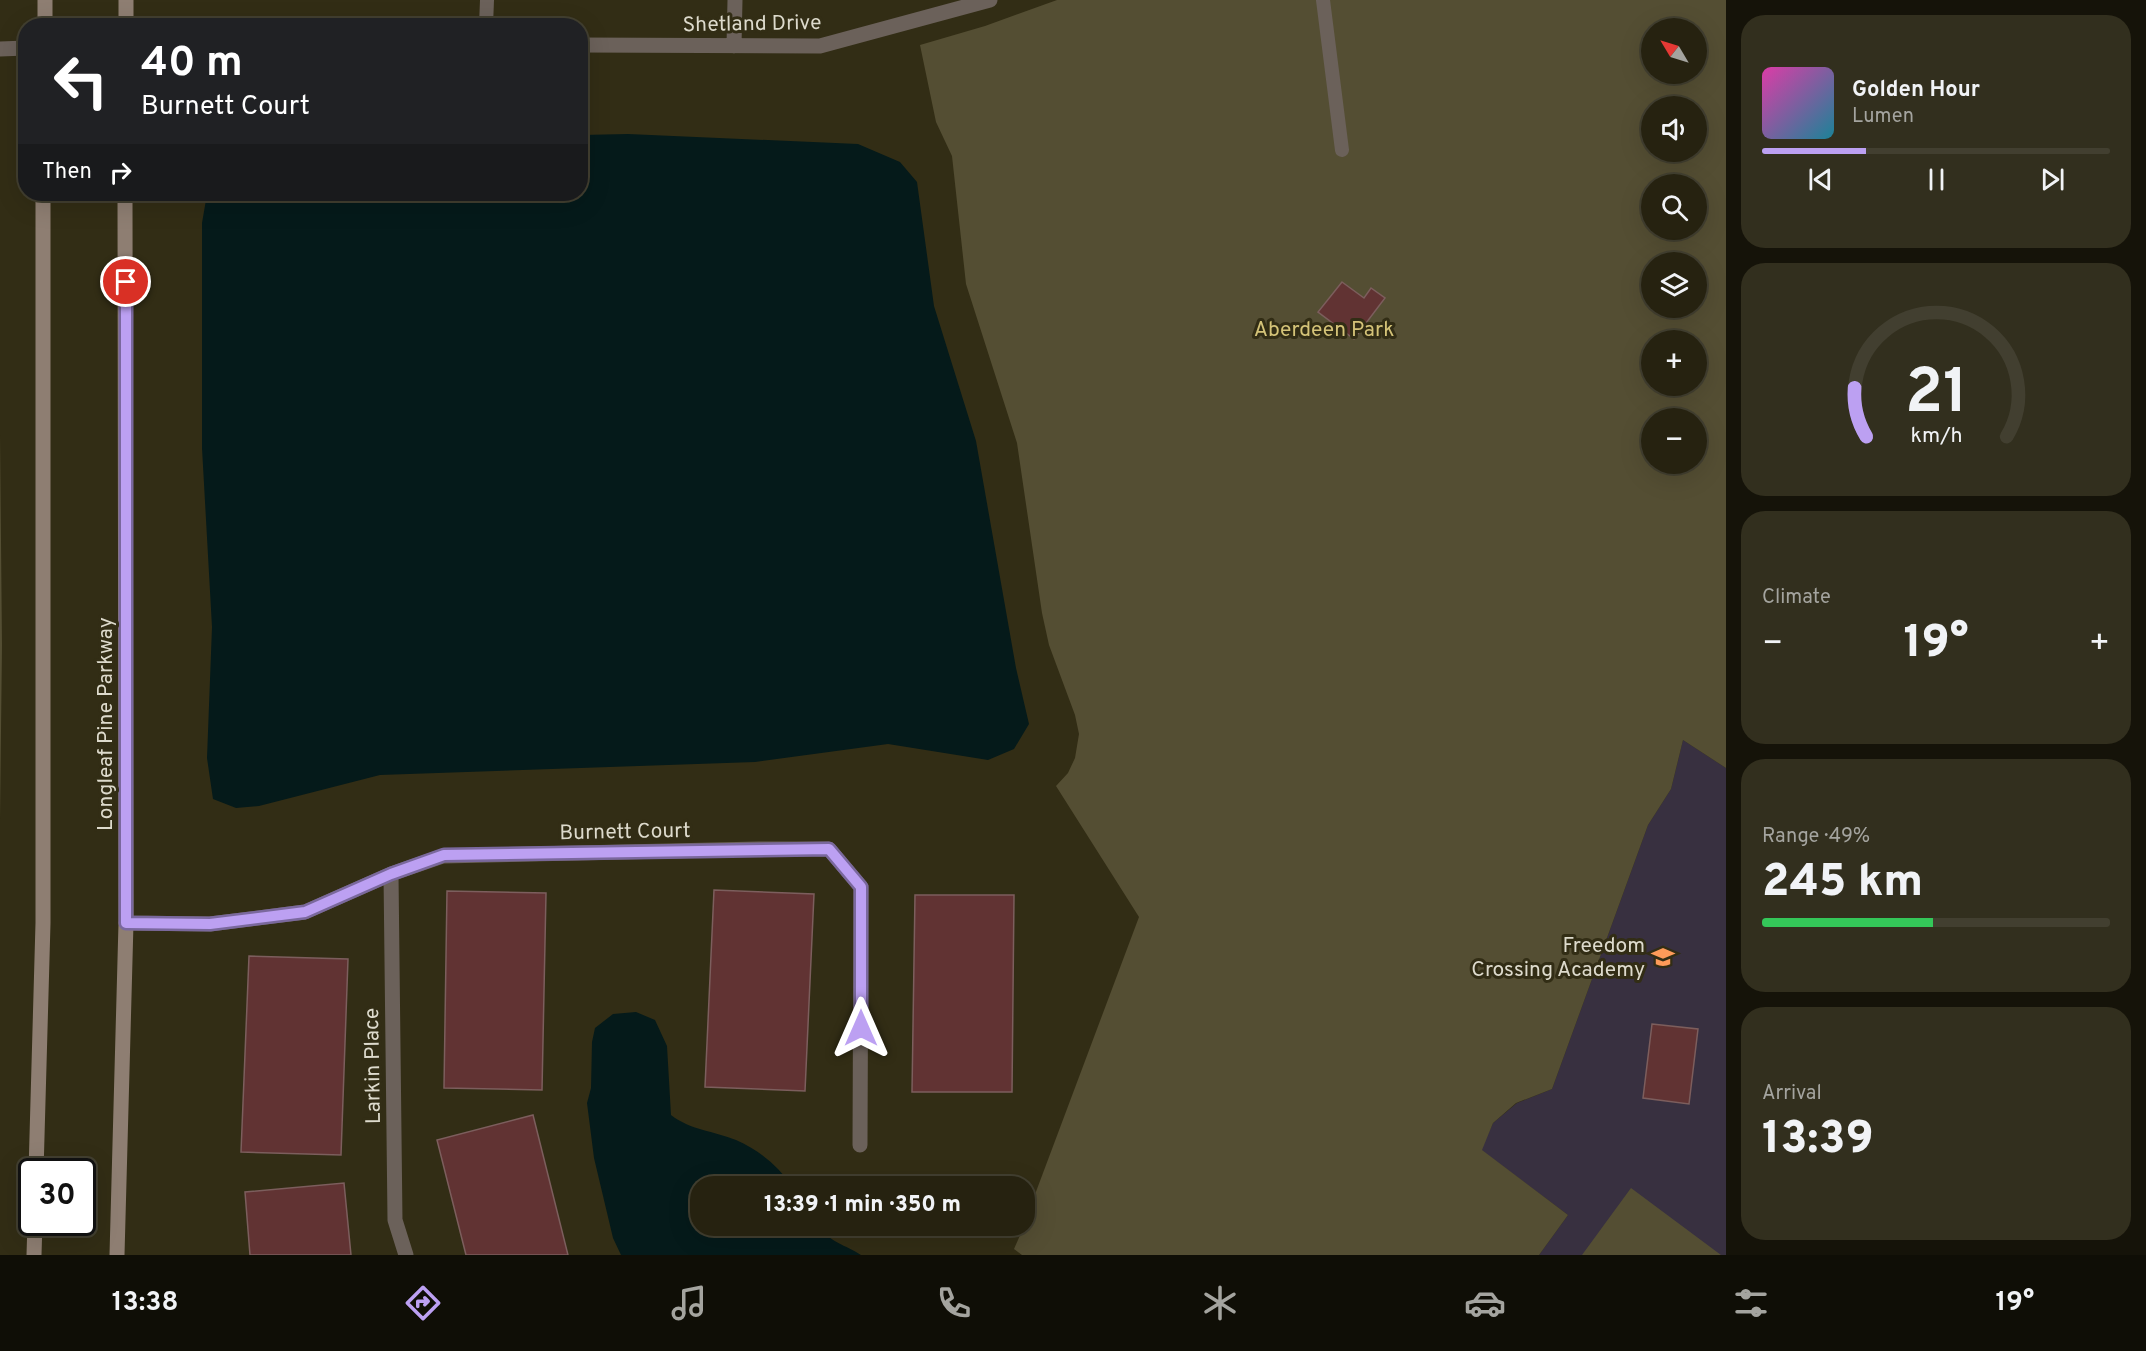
<!DOCTYPE html>
<html lang="en">
<head>
<meta charset="utf-8">
<style>
  body { margin:0; font-family:Overpass,sans-serif; background:#322f1e; color:#f1f3f6; height:100vh; display:flex; flex-direction:column; font-size:22px; white-space:nowrap }
  * { box-sizing:border-box; margin:0 }
  p { font-size:20px; color:#a4a49f }
  .icon { flex:none; width:33px; height:33px; fill:none; stroke:currentColor; stroke-width:2; stroke-linecap:round; stroke-linejoin:round }
  .map { position:relative; flex:1; overflow:hidden }
  .details { display:flex; flex-direction:column; gap:15px; padding:15px; background:#151309; width:420px }
  .details>* { flex:none }
  .banner { position:absolute; left:18px; top:18px; width:570px; height:183px; border-radius:24px; box-shadow:0 6px 24px #0002,0 0 0 2px #423f30; background:#202124; color:#fff; overflow:hidden }
  .needle { width:39px; rotate:308deg }
  .controls { position:absolute; left:1641px; top:18px; display:grid; gap:12px }
  .controls a { display:grid; place-items:center; width:66px; height:66px; border-radius:50%; background:#262210; box-shadow:0 6px 24px #0002,0 0 0 2px #423f30; font-size:30px }
  .speed { position:absolute; left:18px; top:1158px; display:flex; gap:12px; font-size:30px; font-weight:700; text-align:center }
  .speed>* { display:grid; place-content:center; width:78px; height:78px; border-radius:50%; background:#262210; box-shadow:0 6px 24px #0002,0 0 0 2px #423f30; line-height:1 }
  .speed .limit { border:3px solid #111; border-radius:9px; background:#fff; color:#111 }
  .pin { position:absolute; display:grid; place-items:center; width:51px; height:51px; color:#fff; margin:-26px; border:3px solid #fff; border-radius:50%; box-shadow:0 2px 6px #0007 }
  .me { position:absolute; width:66px; margin:-33px; rotate:0deg; stroke-linejoin:round; filter:drop-shadow(0 0 4px #0008) }
  .turn { display:flex; align-items:center; gap:21px; height:126px; padding:0 24px; font-size:27px }
  .turn .icon { width:78px; height:78px; stroke-width:2.5 }
  .turn b { display:block; font-size:42px; line-height:51px }
  .then { display:flex; align-items:center; height:57px; padding:0 24px; background:#0003; gap:12px; font-size:22px }
  .big { font-size:45px; font-weight:800; line-height:1.1 }
  .details .tile { flex:1; display:flex; flex-direction:column; justify-content:center; gap:9px; min-width:0; padding:0 21px; border-radius:24px; background:#322f1e }
  .details .dial { align-items:center; gap:0 }
  .dial svg { height:156px; overflow:visible; fill:none; stroke:#423f30; stroke-width:7; stroke-linecap:round; text-anchor:middle }
  .dial text { fill:#f1f3f6; stroke:none }
  .song { display:flex; align-items:center; gap:18px }
  .cover { width:72px; height:72px; border-radius:9px; background:linear-gradient(135deg,hsl(320 70% 55%),hsl(190 70% 35%)) }
  .played { height:6px; border-radius:3px; background:linear-gradient(90deg,#bca0f2 30%,#423f30 30%) }
  .keys { display:flex; justify-content:space-around; direction:ltr }
  .heat { display:flex; justify-content:space-between; align-items:center; font-size:33px; direction:ltr }
  .charge { height:9px; border-radius:4px; background:linear-gradient(90deg,#34c759 49%,#423f30 0) }
  .trip { position:absolute; left:690px; top:1176px; width:345px; height:60px; border-radius:24px; background:#262210; box-shadow:0 6px 24px #0002,0 0 0 2px #423f30; font-weight:800; line-height:60px; text-align:center }
  .tab-bar { display:flex; height:96px; justify-content:space-around; align-items:center; background:#0f0e06; color:#a4a49f }
  .tab-bar .icon { width:42px; height:42px }
  .tab-bar .current { color:#bca0f2 }
  .tab-bar b { font-size:27px; color:#f1f3f6 }
  main { display:flex; flex:1; min-height:0 }
  .map>svg:first-child { display:block }
  .education { fill:#383040 }
  .green { fill:#544e33; fill-rule:evenodd }
  .water { fill:#051a1a }
  .building { fill:#613333; stroke:#7c5e5d; stroke-width:1.5 }
  .lines { fill:none; stroke-linecap:round; stroke-linejoin:round }
  .lane { stroke:#6b615a; stroke-width:14 }
  .street { stroke:#6b615a; stroke-width:15 }
  .secondary { stroke:#8e7e72; stroke-width:15 }
  .route-casing { stroke:#7a689d; stroke-width:15 }
  .route { stroke:#bca0f2; stroke-width:10 }
  .labels { text-anchor:middle; stroke-width:6; stroke-linejoin:round; paint-order:stroke }
  .street-label { font-size:21px; fill:#dddacc; stroke:#322d15 }
  .park-label { font-size:21px; fill:#d4c378; stroke:#322d15 }
  .poi-label { font-size:21px; fill:#dddacc; stroke:#322d15; text-anchor:end }
</style>
</head>
<body>
<main>
<div class="map">
<svg width="1726" height="1255" viewBox="0 0 1726 1255">
  <rect width="100%" height="100%" fill="#322d15"/>
  <path class="education" d="M1683,740L1726,768V1255H1539L1568,1215L1481,1150L1493,1123L1517,1103L1552,1089L1648,825L1671,789Z"/>
  <path class="green" d="M1057,0H1726V768L1683,740L1671,789L1648,825L1552,1089L1516,1103L1493,1123L1482,1150L1568,1215L1539,1255H1022L1014,1249L1024,1226L1025,1221L1139,917L1056,786L1068,773L1075,758L1079,734L1075,715L1049,645L1042,613L1017,443L966,284L952,156L936,122L920,45L985,26ZM1652,28H1696V74H1652ZM1652,106H1696V152H1652ZM1652,184H1696V230H1652ZM1652,262H1696V308H1652ZM1652,340H1696V386H1652ZM1652,418H1696V464H1652Z
    M0,435L2,645L0,820Z
    M1631,1188L1721,1255H1582Z"/>
  <path class="water" d="M628,134L858,144L900,162L917,182L934,306L976,441L1016,668L1029,724L1014,749L988,760L888,744L755,762L380,775L259,806L236,808L213,799L207,758L212,627L202,448V223L207,194H580L581,135Z
    M636,1012L655,1020L667,1046L671,1115C690,1130 714,1131 736,1140C759,1150 778,1166 792,1186H700V1226H818C829,1242 846,1245 861,1255H621L613,1238L594,1158L587,1103L591,1088L592,1042L595,1028L613,1014Z"/>
  <path class="building" d="M1342,282L1364,298L1371,288L1385,298L1354,339L1318,312Z
    M714,890L814,894L805,1091L705,1087Z
    M447,891L546,893L542,1090L444,1088Z
    M915,895H1014L1012,1092H912Z
    M249,956L348,959L341,1155L241,1152Z
    M1652,1024L1698,1029L1689,1104L1643,1098Z
    M533,1115L568,1255H466L437,1140Z
    M344,1183L351,1255H250L245,1192Z"/>
  <g class="lines">
    <path class="lane" d="M1323,0L1342,150
      M486,26L487,0"/>
    <path class="street" d="M580,45L820,46L990,0
      M734,46L735,0
      M0,49L26,48
      M391,874L395,1220L406,1255
      M126,923L210,924L305,912L391,874L443,856L759,849H829L861,887L860,1145"/>
    <path class="secondary" d="M45,26V0
      M126,26V0
      M36,1172L43,923V194
      M34,1255L35,1222
      M117,1255L126,923L125,194"/>
  </g>
  <g class="lines">
    <g class="route-casing">
      <path id="route" d="M126,282V923L210,924L305,912L391,874L444,855L829,849L861,887V1028"/>
    </g>
    <use href="#route" class="route"/>
  </g>
  <defs>
    <g id="school-bare" transform="scale(1.8)"><path d="M0-5L7-2L0 1L-7-2ZM-4 1L0 2.5L4 1V4Q0 6-4 4Z" fill="#fe9b59" stroke="#322d15" stroke-width="2.5" paint-order="stroke"/></g>
  </defs>
  <g fill-rule="evenodd">
    <use href="#school-bare" x="1663" y="957"/>
  </g>
  <g class="labels">
    <g class="street-label">
      <text transform="translate(752 23) rotate(-1)" y="7">Shetland Drive</text>
      <text transform="translate(105 724) rotate(-90)" y="7">Longleaf Pine Parkway</text>
      <text transform="translate(625 831) rotate(-1)" y="7">Burnett Court</text>
      <text transform="translate(372 1066) rotate(-91)" y="7">Larkin Place</text>
    </g>
    <g class="park-label">
      <text x="1324" y="336">Aberdeen Park</text>
    </g>
    <g class="poi-label">
      <text x="1645" y="952">Freedom<tspan x="1645" dy="24">Crossing Academy</tspan></text>
    </g>
  </g>
</svg>
<div class="controls">
<a><svg class="needle" viewBox="-14 -14 28 28"><path d="M0-13l5 13h-10z" fill="#e53935"/><path d="M0 13l5-13h-10z" fill="#a4a49f"/></svg></a>
<a><svg class="icon" aria-label="sound" viewBox="0 0 24 24"><path d="M4 9h4l5-4v14l-5-4H4zM17 9q2 3 0 6"/></svg></a>
<a><svg class="icon" aria-label="search" viewBox="0 0 24 24"><circle cx="10" cy="10" r="6"/><path d="M15 15l6 6"/></svg></a>
<a><svg class="icon" aria-label="layers" viewBox="0 0 24 24"><path d="M12 4l9 5-9 5-9-5zM3 14l9 5 9-5"/></svg></a>
<a>+</a>
<a>−</a>
</div>
<div class="speed"><div class="limit">30</div></div>
<div class="pin" style="left:126px;top:282px;background:#d93025"><svg class="icon" aria-label="arrive" viewBox="0 0 24 24"><path d="M6 21V4h12l-3 4 3 4H6"/></svg></div>
<svg class="me" style="left:861px;top:1028px" viewBox="-20 -20 40 40"><path d="M0-17L14 15 0 8-14 15z" fill="#bca0f2" stroke="#fff" stroke-width="4"/></svg>
<div class="trip">13:39 · 1 min · 350 m</div>
<div class="banner">
<div class="turn"><svg class="icon" aria-label="left" viewBox="0 0 24 24"><path d="M17 20v-9H6M10 6l-5 5 5 5"/></svg><div><b>40 m</b>Burnett Court</div></div>
<div class="then">Then<svg class="icon" aria-label="right" viewBox="0 0 24 24"><path d="M7 20v-9h11M14 6l5 5-5 5"/></svg></div>
</div>
</div>
<section class="details">
<div class="tile">
<div class="song"><i class="cover"></i><div><b>Golden Hour</b><p>Lumen</p></div></div>
<div class="played"></div>
<div class="keys"><svg class="icon" aria-label="previous" viewBox="0 0 24 24"><path d="M18 5L8 12l10 7zM5 5v14"/></svg><svg class="icon" aria-label="pause" viewBox="0 0 24 24"><path d="M8 5v14M16 5v14"/></svg><svg class="icon" aria-label="next" viewBox="0 0 24 24"><path d="M6 5l10 7-10 7zM19 5v14"/></svg></div>
</div>
<div class="tile dial"><svg viewBox="0 0 100 80">
<path d="M14 69A42 42 0 1 1 86 69"/>
<path d="M14 69A42 42 0 0 1 8 44" stroke="#bca0f2"/>
<text x="50" y="56" font-size="32" font-weight="700">21</text>
<text x="50" y="72" font-size="11">km/h</text>
</svg></div>
<div class="tile"><p>Climate</p>
<div class="heat"><a>−</a><b class="big">19°</b><a>+</a></div>
</div>
<div class="tile"><p>Range · 49%</p><b class="big">245 km</b><div class="charge"></div></div>
<div class="tile"><p>Arrival</p><b class="big">13:39</b></div>
</section>
</main>
<nav class="tab-bar">
<b>13:38</b>
<svg class="icon current" aria-label="directions" viewBox="0 0 24 24"><path d="M12 3l9 9-9 9-9-9zM9 14v-3h6M13 9l2 2-2 2"/></svg>
<svg class="icon" aria-label="music" viewBox="0 0 24 24"><path d="M9 18V5l10-2v13"/><circle cx="6" cy="18" r="3"/><circle cx="16" cy="16" r="3"/></svg>
<svg class="icon" aria-label="phone" viewBox="0 0 24 24"><path d="M5 4h4l2 5-3 2q2 4 5 5l2-3 5 2v4C11 20 4 13 5 4z"/></svg>
<svg class="icon" aria-label="climate" viewBox="0 0 24 24"><path d="M12 3v18M4 7l16 10M4 17L20 7"/></svg>
<svg class="icon" aria-label="car" viewBox="0 0 24 24"><path d="M5 17H2v-5l4-1 3-4h7l3 4 3 1v5h-3M9 17h6M6 11h13"/><circle cx="7" cy="17" r="2"/><circle cx="17" cy="17" r="2"/></svg>
<svg class="icon" aria-label="filters" viewBox="0 0 24 24"><path d="M4 7h16M4 17h16"/><circle cx="9" cy="7" r="2"/><circle cx="15" cy="17" r="2"/></svg>
<b>19°</b>
</nav>
</body>
</html>
